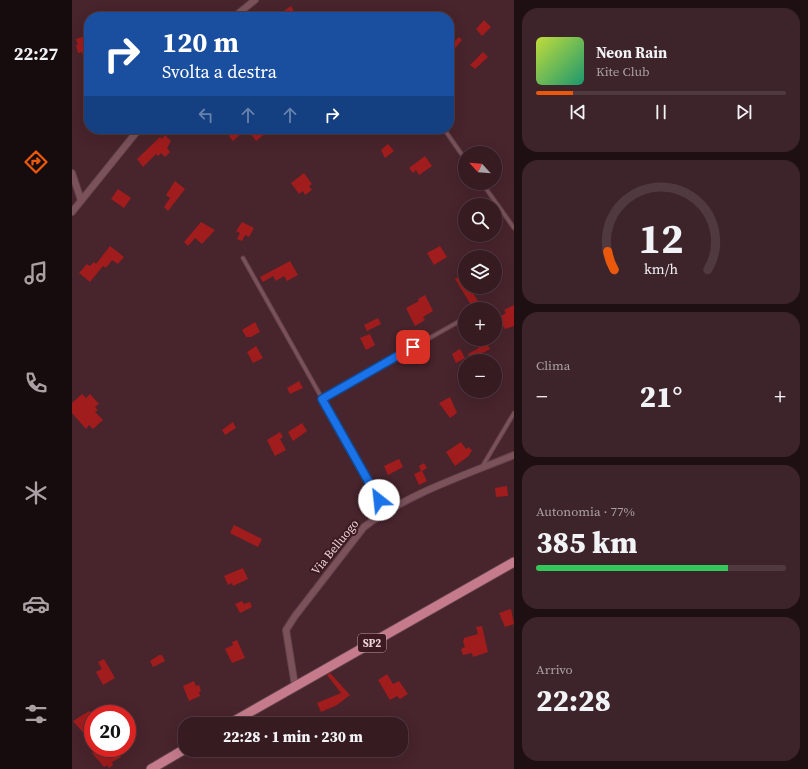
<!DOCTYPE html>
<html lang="it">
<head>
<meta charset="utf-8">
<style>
  body { margin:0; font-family:"Source Serif 4",serif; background:#3d242a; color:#f1f3f6; height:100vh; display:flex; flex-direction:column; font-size:15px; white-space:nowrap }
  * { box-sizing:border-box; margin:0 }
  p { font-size:13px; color:#aaa1a5 }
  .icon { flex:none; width:22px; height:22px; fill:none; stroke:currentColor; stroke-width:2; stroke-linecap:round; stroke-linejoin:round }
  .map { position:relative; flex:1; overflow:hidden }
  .drawer { display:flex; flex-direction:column; gap:8px; padding:8px; background:#1e0f12; width:294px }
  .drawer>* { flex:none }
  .top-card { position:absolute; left:12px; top:12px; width:370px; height:122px; border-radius:16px; box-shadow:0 4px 16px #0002,0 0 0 1px #50393f; background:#1a4fa0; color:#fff; overflow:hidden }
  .needle { width:26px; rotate:296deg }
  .controls { position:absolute; left:386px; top:146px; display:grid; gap:8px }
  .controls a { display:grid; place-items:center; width:44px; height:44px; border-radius:50%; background:#361b21; box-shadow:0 4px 16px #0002,0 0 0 1px #50393f; font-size:20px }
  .speed { position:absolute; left:12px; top:705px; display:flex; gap:8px; font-size:20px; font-weight:700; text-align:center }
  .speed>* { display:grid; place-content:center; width:52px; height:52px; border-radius:50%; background:#361b21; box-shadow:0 4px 16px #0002,0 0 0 1px #50393f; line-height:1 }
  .speed .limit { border:6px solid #d22; background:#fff; color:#111 }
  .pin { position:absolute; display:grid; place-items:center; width:34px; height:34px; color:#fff; margin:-17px; border-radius:8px; box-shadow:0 2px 6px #0006 }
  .me { position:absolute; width:44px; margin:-22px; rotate:331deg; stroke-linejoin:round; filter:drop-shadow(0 0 3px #0008) }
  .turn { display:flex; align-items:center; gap:14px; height:84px; padding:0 12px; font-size:18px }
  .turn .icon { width:52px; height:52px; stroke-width:2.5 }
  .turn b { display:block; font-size:28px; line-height:34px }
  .lanes { display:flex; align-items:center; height:38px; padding:0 12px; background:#0003; justify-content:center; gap:20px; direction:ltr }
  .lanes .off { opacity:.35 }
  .big { font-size:30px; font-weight:800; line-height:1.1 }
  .drawer .card { flex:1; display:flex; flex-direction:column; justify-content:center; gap:6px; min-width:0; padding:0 14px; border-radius:16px; background:#3d242a }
  .drawer .dial { align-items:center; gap:0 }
  .dial svg { height:104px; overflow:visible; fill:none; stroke:#50393f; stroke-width:7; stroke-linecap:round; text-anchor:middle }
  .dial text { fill:#f1f3f6; stroke:none }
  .song { display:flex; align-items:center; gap:12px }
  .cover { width:48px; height:48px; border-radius:6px; background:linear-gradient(135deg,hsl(70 70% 55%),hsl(160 70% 35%)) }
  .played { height:4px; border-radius:2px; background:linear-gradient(90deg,#ea580c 15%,#50393f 15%) }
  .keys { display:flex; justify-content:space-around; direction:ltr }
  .heat { display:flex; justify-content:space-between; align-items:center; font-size:22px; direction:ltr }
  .charge { height:6px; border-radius:3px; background:linear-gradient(90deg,#34c759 77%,#50393f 0) }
  .trip { position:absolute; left:106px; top:717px; width:230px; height:40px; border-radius:16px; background:#361b21; box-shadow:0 4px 16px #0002,0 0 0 1px #50393f; font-weight:800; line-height:40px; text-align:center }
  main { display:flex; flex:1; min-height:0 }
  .menu { display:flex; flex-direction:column; width:72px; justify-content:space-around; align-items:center; background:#160b0d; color:#aaa1a5 }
  .menu .icon { width:28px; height:28px }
  .menu .selected { color:#ea580c }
  .menu b { font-size:18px; color:#f1f3f6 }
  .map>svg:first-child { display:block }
  .building { fill:#a11c1d }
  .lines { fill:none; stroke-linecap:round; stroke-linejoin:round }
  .lane-casing { stroke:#62434b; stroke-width:5 }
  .street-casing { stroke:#62434b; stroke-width:8 }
  .primary-casing { stroke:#62434b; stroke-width:11 }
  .lane { stroke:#7b525a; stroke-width:3 }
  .street { stroke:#7b525a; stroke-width:6 }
  .primary { stroke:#c57b8b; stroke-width:9 }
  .route-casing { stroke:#114b97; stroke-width:10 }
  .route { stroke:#1a73e8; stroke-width:7 }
  .labels { text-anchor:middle; stroke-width:4; stroke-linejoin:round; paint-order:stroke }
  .shield { fill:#3d1a22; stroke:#b89ca1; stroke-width:1 }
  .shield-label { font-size:11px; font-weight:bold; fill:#ecd4d8 }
  .street-label { font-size:12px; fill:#ecd4d8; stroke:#3d1a22 }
</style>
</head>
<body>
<main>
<nav class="menu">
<b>22:27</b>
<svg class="icon selected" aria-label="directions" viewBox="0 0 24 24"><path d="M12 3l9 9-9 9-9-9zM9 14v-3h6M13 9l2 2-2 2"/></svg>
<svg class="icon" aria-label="music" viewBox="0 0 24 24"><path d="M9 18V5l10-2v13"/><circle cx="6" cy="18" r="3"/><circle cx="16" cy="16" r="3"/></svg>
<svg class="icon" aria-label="phone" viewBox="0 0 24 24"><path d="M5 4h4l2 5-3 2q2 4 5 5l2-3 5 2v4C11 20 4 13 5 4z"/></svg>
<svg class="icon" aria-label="climate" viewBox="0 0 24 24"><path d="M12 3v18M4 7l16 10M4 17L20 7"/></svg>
<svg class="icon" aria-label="car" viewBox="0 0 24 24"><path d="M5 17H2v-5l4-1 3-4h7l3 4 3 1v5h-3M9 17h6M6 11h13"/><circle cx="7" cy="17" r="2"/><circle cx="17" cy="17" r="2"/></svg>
<svg class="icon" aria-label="filters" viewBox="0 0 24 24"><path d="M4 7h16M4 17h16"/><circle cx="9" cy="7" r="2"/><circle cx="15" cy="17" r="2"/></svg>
</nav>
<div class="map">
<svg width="442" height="769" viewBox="0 0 442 769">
  <rect width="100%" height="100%" fill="#48242c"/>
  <path class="building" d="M219,6L225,17H207L214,13L213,10Z
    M412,20L419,27L410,36L404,29Z
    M14,36L17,37V46L11,56L10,52L6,53L4,45H6L4,39Z
    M387,37L390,40L377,56V47Z
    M411,52L416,57L403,69L398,65Z
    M161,129H174L161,141L157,136Z
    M184,129H199L184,141L178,133Z
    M93,135L99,141L95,148L98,152L93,157L89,153L86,156L84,154L71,167L65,159L88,137L90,139Z
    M316,144L322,151L313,158L309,150Z
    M353,156L360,166L347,175L344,170L341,173L337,168Z
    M232,173L240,184L237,186L240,190L233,195L231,191L227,194L219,183Z
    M103,181L113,189L96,211L92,207L98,198L94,195Z
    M46,189L59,198L52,208L39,199Z
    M129,222L143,230L130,244L123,238L116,246L112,242Z
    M170,222L182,228L177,237L173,235L170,241L165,239L168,233L164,231Z
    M38,246L52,257L46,264L40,260L34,268L31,266L18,282L7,273L15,264L18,266L22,262L24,264Z
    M368,246L375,257L362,265L355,253Z
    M218,261L226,275L215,281L212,276L204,281L201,276L191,282L188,277Z
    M393,273V287H397L408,304L401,308L383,279Z
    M353,295L361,311L351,317L353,320L343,326L334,308L347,301L346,299Z
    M442,305V326L433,329L426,318L434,313L432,310Z
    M306,318L309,324L295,331L292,325Z
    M183,322L188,332L179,337H174L170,330Z
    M298,334L303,345L294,350L288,338Z
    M402,339H412L418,349L403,357L405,361H400L396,354L407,348Z
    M184,346L191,358L181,363L175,352Z
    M388,349L393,358L384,363L380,354Z
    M227,381L231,388L218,394L215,388Z
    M10,394L14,398L18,394L27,404L23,407L26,410L23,412L31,420L21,429L17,425L14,429L0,413V403Z
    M378,397L385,413L378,418L367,403Z
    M161,422L164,428L153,435L150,430Z
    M230,423L235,431L221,441L216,432Z
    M208,432L211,437L208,439L214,450L203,456L195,440Z
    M389,442L394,449L397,447L400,451L397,454L398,455L383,466L374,452Z
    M327,459L331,467L316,475L312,466Z
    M352,463L355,468L350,471L355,481L347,485L342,474L349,471L347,466Z
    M435,486L436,496L424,497L423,488Z
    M162,525L190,539L186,547L158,533Z
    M171,568L176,579L161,586L160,583L156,585L152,576Z
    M170,601L172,604L178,602L180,607L168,613L163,604Z
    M439,609L442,624L433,627L427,613Z
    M410,626L416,652L401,657L400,653L391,655L389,649L393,647L391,642L392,638L406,634L404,627Z
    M165,640L173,658L160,663L153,649L161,645L160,642Z
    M87,655H90L93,661L81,667L78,661Z
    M32,659L43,678L31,685L24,672L30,669L26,662Z
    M258,673L278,695L265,705L249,712L245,703L269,693L255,675Z
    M315,674L321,684L327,681L336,694L328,699L325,696L318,700L306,680Z
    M122,681L124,686L127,685L129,691L127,692L128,696L117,701L111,686Z
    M33,705L38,714H21V743L16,733L13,735L1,721L17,711L18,712L21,711V713Z
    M29,748H43L49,757L40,762L41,765L37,768L35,765L32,767L20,753Z"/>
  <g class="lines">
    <g class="lane-casing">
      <path id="lane" d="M372,129L393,159
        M410,183L442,228
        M171,258L314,512
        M250,399L393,318
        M410,467L442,413"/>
    </g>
    <g class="street-casing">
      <path id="street" d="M162,17L183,0
        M0,173L9,200
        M0,212L67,129
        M223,686L214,630L223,616L292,527C337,493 391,476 442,455"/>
    </g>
    <g class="primary-casing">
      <path id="primary" d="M157,724L442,562
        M79,769L113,749"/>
    </g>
    <use href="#lane" class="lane"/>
    <use href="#street" class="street"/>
    <use href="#primary" class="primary"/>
  </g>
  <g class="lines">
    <g class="route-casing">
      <path id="route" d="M307,500L250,399L341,347"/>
    </g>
    <use href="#route" class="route"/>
  </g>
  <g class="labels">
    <rect class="shield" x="286" y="634" width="28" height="18" rx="3"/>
    <g class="shield-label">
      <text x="300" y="647">SP2</text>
    </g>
    <g class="street-label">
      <text transform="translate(263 547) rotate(-51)" y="4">Via Belluogo</text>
    </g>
  </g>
</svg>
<div class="controls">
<a><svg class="needle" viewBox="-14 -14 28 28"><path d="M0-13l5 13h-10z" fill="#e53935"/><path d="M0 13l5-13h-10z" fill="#aaa1a5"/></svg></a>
<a><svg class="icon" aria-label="search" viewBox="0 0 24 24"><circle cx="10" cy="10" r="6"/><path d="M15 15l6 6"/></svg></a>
<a><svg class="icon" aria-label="layers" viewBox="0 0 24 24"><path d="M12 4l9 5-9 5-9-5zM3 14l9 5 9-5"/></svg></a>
<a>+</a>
<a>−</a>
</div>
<div class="speed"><div class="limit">20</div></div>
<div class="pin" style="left:341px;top:347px;background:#d93025"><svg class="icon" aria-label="arrive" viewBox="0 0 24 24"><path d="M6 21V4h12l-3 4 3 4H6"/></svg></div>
<svg class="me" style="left:307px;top:500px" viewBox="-20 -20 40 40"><circle r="19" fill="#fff"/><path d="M0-13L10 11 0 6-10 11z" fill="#1a73e8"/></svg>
<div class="trip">22:28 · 1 min · 230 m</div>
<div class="top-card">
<div class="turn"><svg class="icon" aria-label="right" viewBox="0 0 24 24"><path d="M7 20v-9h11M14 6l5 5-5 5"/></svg><div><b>120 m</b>Svolta a destra</div></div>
<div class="lanes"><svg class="icon off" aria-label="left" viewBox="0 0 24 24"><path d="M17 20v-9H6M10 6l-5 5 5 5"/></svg><svg class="icon off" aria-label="ahead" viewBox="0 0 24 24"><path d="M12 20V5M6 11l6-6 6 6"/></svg><svg class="icon off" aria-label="ahead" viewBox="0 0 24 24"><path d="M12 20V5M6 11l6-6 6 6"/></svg><svg class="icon" aria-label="right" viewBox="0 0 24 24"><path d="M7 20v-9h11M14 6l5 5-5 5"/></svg></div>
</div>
</div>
<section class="drawer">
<div class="card">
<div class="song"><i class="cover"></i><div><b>Neon Rain</b><p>Kite Club</p></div></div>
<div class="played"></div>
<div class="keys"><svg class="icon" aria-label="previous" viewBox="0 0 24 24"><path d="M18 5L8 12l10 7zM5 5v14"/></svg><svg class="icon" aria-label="pause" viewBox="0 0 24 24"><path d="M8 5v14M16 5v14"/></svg><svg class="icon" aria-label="next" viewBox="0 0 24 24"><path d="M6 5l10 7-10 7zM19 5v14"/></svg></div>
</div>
<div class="card dial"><svg viewBox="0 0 100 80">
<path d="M14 69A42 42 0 1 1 86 69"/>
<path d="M14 69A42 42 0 0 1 9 55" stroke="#ea580c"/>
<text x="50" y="56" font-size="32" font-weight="700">12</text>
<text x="50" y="72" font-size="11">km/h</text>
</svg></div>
<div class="card"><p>Clima</p>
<div class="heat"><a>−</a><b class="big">21°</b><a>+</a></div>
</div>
<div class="card"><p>Autonomia · 77%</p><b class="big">385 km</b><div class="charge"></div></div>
<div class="card"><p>Arrivo</p><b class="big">22:28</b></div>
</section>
</main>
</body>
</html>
